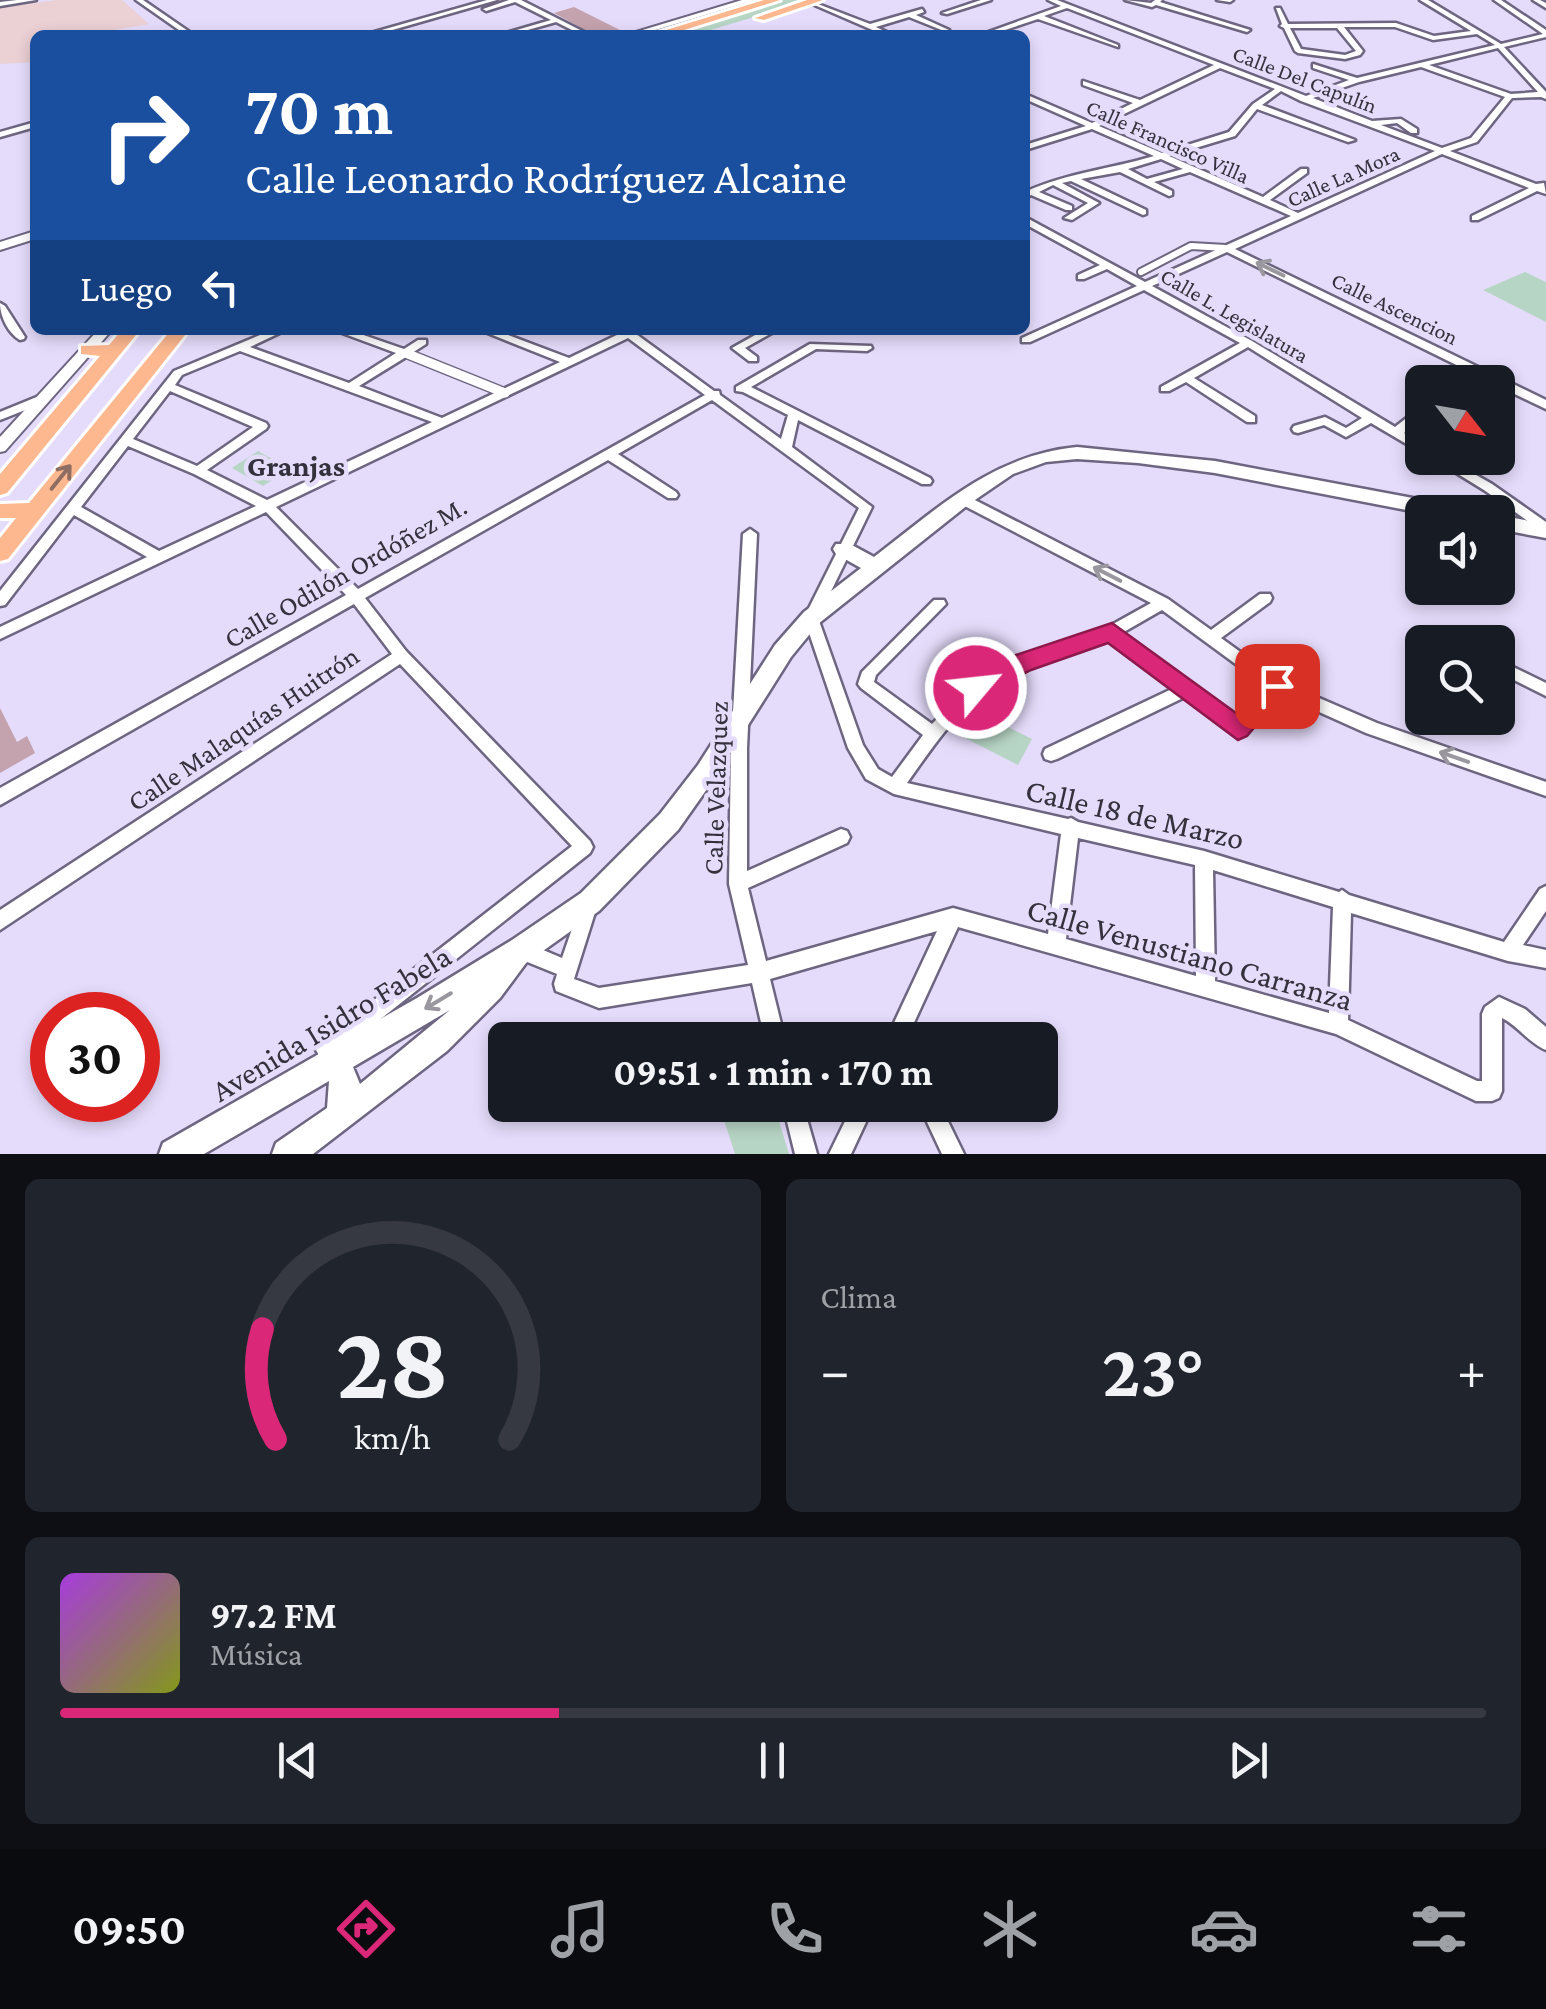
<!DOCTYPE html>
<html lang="es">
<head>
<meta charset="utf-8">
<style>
  body { margin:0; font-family:"Crimson Pro",serif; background:#20242c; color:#f1f3f6; height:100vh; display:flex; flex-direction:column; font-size:38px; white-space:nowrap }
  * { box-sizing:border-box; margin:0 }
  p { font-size:32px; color:#9ea1a6 }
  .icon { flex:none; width:55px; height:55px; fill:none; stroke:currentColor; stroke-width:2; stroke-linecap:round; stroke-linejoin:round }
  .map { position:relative; height:1154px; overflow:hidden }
  .sheet { display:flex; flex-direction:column; gap:25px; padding:25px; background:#0d0f14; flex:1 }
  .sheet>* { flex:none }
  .top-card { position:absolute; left:30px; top:30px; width:1000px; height:305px; border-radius:15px; box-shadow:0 5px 15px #0003; background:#1a4fa0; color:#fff; overflow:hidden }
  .needle { width:65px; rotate:121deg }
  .tools { position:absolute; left:1405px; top:365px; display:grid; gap:20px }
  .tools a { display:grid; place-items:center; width:110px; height:110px; border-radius:15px; background:#171b24; box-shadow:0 5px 15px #0003; font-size:50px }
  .speed { position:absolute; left:30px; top:992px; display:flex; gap:20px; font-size:50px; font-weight:700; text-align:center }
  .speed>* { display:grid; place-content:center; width:130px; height:130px; border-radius:50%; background:#171b24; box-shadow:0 5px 15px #0003; line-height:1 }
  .speed .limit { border:15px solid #d22; background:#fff; color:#111 }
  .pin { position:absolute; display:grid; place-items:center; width:85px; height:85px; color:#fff; margin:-42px; border-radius:20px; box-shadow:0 5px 15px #0006 }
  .me { position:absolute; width:110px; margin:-55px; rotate:62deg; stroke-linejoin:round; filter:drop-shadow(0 0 8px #0008) }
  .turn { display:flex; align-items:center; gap:35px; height:210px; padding:0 50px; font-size:45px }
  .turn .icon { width:130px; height:130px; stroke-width:2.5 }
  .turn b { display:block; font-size:70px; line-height:85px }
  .then { display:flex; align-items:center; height:95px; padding:0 50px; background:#0003; gap:20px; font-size:38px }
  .big { font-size:75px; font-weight:700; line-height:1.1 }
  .sheet .tile { flex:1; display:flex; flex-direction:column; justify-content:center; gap:15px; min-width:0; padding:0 35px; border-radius:15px; background:#20242c }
  .sheet .dial { align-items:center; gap:0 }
  .dial svg { height:260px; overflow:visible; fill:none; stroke:#363941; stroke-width:7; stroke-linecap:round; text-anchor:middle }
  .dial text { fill:#f1f3f6; stroke:none }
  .song { display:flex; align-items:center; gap:30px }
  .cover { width:120px; height:120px; border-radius:15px; background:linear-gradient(135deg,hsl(280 70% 55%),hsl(70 70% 35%)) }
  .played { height:10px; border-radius:5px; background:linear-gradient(90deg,#db2777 35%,#363941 35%) }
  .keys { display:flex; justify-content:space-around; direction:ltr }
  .heat { display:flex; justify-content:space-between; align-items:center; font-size:55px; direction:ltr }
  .sheet .tiles { flex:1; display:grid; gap:25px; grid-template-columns:1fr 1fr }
  .tile:last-child { grid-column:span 2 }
  .trip { position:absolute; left:488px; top:1022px; width:570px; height:100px; border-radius:15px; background:#171b24; box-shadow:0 5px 15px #0003; font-weight:700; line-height:100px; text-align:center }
  .menu { display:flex; height:160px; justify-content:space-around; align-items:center; background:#090b0e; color:#9ea1a6 }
  .menu .icon { width:70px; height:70px }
  .menu .on { color:#db2777 }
  .menu b { font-size:45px; color:#f1f3f6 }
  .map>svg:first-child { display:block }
  .medical { fill:#ebd0d4 }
  .green { fill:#b7d5c5 }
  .building { fill:#c4a2ae }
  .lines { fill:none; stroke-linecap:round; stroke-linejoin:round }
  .pedestrian-far1-casing { stroke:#6e6681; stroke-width:10 }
  .pedestrian-casing { stroke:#6e6681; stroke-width:12 }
  .minor-casing { stroke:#6e6681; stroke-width:5 }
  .tertiary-casing { stroke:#6e6681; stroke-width:4 }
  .secondary-casing { stroke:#6e6681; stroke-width:5 }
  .primary-casing { stroke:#fff; stroke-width:6 }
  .pedestrian-far1 { stroke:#fff; stroke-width:6 }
  .pedestrian { stroke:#fff; stroke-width:9 }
  .minor { fill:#fff; fill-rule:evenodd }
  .tertiary { fill:#fff; fill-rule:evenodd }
  .secondary { fill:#fff; fill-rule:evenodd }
  .primary { fill:#fdb88f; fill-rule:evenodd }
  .oneway { stroke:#9a989e }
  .oneway2 { stroke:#8e6e62 }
  .route { fill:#db2777; stroke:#8e194d; stroke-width:2.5 }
  .labels { text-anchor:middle; stroke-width:9; stroke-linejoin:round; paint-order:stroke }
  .far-street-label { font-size:22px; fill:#34313d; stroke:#e5dcfb }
  .street-label { font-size:28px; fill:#34313d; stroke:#e5dcfb }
  .neighbourhood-label { font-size:30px; font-weight:bold; fill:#34313d; stroke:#e5dcfb }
  .near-street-label { font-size:32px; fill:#34313d; stroke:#e5dcfb }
</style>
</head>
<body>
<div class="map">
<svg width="1546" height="1154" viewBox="0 0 1546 1154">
  <rect width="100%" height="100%" fill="#e5dcfb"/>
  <path class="medical" d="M57,0H122L149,24L85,35H35V62L0,64V7Z"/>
  <path class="green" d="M782,0H810L694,35L667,34Z
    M1525,272L1546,282V322L1483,290Z
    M258,451L289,469L263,486L232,468Z
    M972,709L1032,739L1018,765L957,734Z
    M727,1105H774L789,1154H735L720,1108Z"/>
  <path class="building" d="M574,7L624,32L594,35L554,13Z
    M0,708L17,742L27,736L35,753L0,773Z"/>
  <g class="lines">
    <g class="pedestrian-far1-casing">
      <path id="pedestrian-far1" d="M1141,272L1191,246L1226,248"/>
    </g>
    <g class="pedestrian-casing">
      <path id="pedestrian" d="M408,354L505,393"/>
    </g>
    <g class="minor-casing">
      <path id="minor" d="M17,0H36L0,6V2Z
        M136,0H143L194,35H186Z
        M487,0H497L375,35H364Z
        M509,0H521L590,35H582L556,22L510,35H499L551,20L515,2L486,11L483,9Z
        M981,0H991L947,14L942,13Z
        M1048,0H1057L1070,5L1306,96L1349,80L1313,68V64L1357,78L1495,45L1477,34L1433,40L1395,27H1344L1363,51L1360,55L1345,59L1298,53L1295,51L1284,28L1280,26L1282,24L1276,8H1280L1288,24L1396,23L1434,36L1471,31L1420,0H1428L1501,44L1543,34L1494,0H1501L1546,30V37L1504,47L1546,92V99L1541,97L1512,98L1477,142L1450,151L1536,184L1544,183L1546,194L1537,191L1478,220H1472V216L1529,188L1442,154L1235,249L1546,400V409L1498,386V382H1491L1227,252L1152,286L1252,341L1395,427L1418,409L1422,408V418L1404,433L1422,444V453L1371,423L1346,437L1324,425L1298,433L1294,432L1292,429L1294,426L1325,417L1346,428L1362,418L1248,347L1194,378L1255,416V422H1247L1186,382L1169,391H1161V387L1240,343L1144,290L1030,342H1022V338L1137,286L1107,269L1084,279H1078V275L1100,265L1025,224V217L1145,282L1291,216L1190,172L1154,182L1172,191V195L1169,196L1120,172L1081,179L1146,210V214L1143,215L1071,181L1062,183L1099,203L1072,220L1064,218L1088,203L1053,185L1039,192L1072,206V210H1066L1031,195L1025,198V192C1066,173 1111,169 1154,156L1092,129L1025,150V145L1086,126L1025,99V94L1092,123L1133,103L1083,85V81L1140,100L1214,65L1067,8L1044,16L1118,45V47L1038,19L990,35H980L1061,6ZM1290,28H1337L1356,51L1345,55L1301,49ZM1498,48L1538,92L1511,94L1429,65ZM1421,67L1505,97L1471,138L1442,148L1381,125L1397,123L1411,133H1417V129L1401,119L1372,121L1313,98L1359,82ZM1220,68L1275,89L1253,104L1229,132L1162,153L1099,126ZM1281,91L1301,101L1435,151L1298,213L1270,200L1307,173V169H1301L1263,197L1169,156L1235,136L1257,109L1348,142L1355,140L1262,105ZM1161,159L1183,169L1147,179L1128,169Z
        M1125,0L1151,3L1155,0H1162L1160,2L1250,30L1247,32L1156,5L1152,7Z
        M1217,0H1233L1230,2Z
        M1533,0H1540L1546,3V8Z
        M810,1L870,24L922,9L924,12L916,15L949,30L944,31L909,17L876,27L893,35H884L810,3Z
        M32,123H35V127L0,137V132Z
        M0,303L5,306L25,337L24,339L20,340C8,333 0,316 0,303Z
        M272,330H286L250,347L349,383L396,353L334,330H349L404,349L418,340H426V344L412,353V356L406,357L359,386L442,418L560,362L480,330H495L569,358L621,333L619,330H641L636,334L714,391H719L720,395L781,439L788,415L743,392L736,391V387L810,344L871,346L872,348L867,351L816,349L751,387L930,478L932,481L930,484H922L798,420L792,447L872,507L818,618L863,745L878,769L892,777L923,735L861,688L858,684L862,672L934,600H944L946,604L876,675L874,682L932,724L972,683L1017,659L1106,628L1151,603L957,502L956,499L957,496H967L1168,599L1211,630L1260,594H1270L1272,598L1270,602L1221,638L1282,682L1377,723L1546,782V796L1366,733L1279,694L1244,734L1238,736L1185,697L1057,759L1051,761L1045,759L1043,754L1045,749L1174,688L1109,639C1072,651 1010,668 981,693C952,718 929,752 907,783L1068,819L1071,818L1078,822L1204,851L1339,892L1342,890L1349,895L1504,942L1540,889L1546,886V911L1523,945L1546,950V968L1508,961L1351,913L1348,1020L1477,1081H1482V1014L1485,1007L1499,997L1525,1009L1546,1027V1050C1529,1043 1518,1026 1502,1018V1091L1499,1098L1492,1101H1476L1336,1034L958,927L906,1040H886L937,931L770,979L785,1040H765L752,983L599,1008L556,991L554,984L557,974L515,957L513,950L515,943L522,941L562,958L582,900L588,897L594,900L597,906L574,979L599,988L748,965L729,884L731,748L743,534L750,529L757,534L747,748V871L841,829L847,831L850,837L847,843L748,888L766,961L953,908L1048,934L1061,834L894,794L866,779L848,748L804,618L859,508L712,400L618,454L676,492L678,495L676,498H668L608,460L365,598L406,651L590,841L593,847L590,853L339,1052L343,1061L340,1068L333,1071L326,1068L316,1050L319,1043L572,846L400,664L0,930V910L392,654L354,604L0,805V788L346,595L266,512L0,639V627L147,557L74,515L5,605L0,606V591L174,371ZM628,338L705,395L358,589L276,507ZM240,351L432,422L267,500L207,470L266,429L268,426L266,423L175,385L182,375ZM170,391L253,427L197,466L133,439ZM128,446L194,474L256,506L159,551L81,507ZM1162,610L1267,687L1237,719L1122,633ZM1078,838L1195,865L1196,976L1066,939ZM1213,870L1333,907L1329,1013L1215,981Z
        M764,330H777L745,348L757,357V361H749L732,348Z
        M44,394L50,398L48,401L0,420V412Z
        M1432,458H1446L1492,484L1546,522V534L1484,490Z
        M1511,666L1546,683V696L1506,676L1504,672L1506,668Z
        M783,1105H803L817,1154H795Z
        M853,1105H874L851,1154H829Z
        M919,1105H940L964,1154H942Z"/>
    </g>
    <g class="tertiary-casing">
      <path id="tertiary" d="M742,0H755L639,35H626Z
        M35,231V239L0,250V242Z
        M98,330H112L5,451L0,452V437Z"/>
    </g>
    <g class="secondary-casing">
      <path id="secondary" d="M1077,447L1215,461L1450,505L1459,512L1422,513L1215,473L1138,463L1077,459L1046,462L1013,474L969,504L818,624L791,657L714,779L678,830L599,911L526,963L500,998L447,1051L313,1154H272L276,1143L327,1108L329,1081L204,1154H159L163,1143L417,998L512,940L581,893L660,814L698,765L775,645L804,612L861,568L836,554L833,549L836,544H850L874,557C938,508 993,455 1077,447ZM450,1010L360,1084L353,1067Z
        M1498,515L1546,524V538L1498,529Z"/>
    </g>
    <g class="primary-casing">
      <path id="primary" d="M764,0H780L668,35H650Z
        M807,0H823L764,20L755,18Z
        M122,330H140L7,493L0,495V474L100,356L81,354V346L109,345Z
        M171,330H189L8,559L0,561V538L16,518H0V504L29,503Z"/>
    </g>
    <use href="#pedestrian-far1" class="pedestrian-far1"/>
    <use href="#pedestrian" class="pedestrian"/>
    <use href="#minor" class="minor"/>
    <use href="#tertiary" class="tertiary"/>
    <use href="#secondary" class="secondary"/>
    <use href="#primary" class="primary"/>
  </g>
  <defs><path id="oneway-shaft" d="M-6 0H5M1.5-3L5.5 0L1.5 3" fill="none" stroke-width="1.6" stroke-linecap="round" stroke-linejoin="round" transform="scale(2.5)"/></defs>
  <g class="oneway">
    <use href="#oneway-shaft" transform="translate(1270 269) rotate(-154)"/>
    <use href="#oneway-shaft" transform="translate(1107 574) rotate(-153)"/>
    <use href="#oneway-shaft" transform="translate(1454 757) rotate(-161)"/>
    <use href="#oneway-shaft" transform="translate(438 1001) rotate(149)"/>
  </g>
  <use class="oneway2" href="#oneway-shaft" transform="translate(61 477) rotate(-51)"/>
  <path class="route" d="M1112,623L1236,713C1250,698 1265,671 1286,679L1290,686L1247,736L1238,740L1108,643L1031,670L976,698L968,695L964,688L968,680L1013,656Z"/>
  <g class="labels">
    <g class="far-street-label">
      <text transform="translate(1305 79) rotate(21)" y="8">Calle Del Capulín</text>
      <text transform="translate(1168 141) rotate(24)" y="8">Calle Francisco Villa</text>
      <text transform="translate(1343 176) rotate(-24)" y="8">Calle La Mora</text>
      <text transform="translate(1395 308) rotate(26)" y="8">Calle Ascencion</text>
      <text transform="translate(1235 315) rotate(30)" y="8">Calle L. Legislatura</text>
    </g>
    <g class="street-label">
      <text transform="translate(345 572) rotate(-30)" y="10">Calle Odilón Ordóñez M.</text>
      <text transform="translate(243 728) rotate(-34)" y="10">Calle Malaquías Huitrón</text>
      <text transform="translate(715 788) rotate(-88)" y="10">Calle Velazquez</text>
    </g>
    <g class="neighbourhood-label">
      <text x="296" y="476">Granjas</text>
    </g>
    <g class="near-street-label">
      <text transform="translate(1135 814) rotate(13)" y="11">Calle 18 de Marzo</text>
      <text transform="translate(1190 954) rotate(16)" y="11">Calle Venustiano Carranza</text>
      <text transform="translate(331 1023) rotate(-31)" y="11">Avenida Isidro Fabela</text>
    </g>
  </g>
</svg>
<div class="tools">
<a><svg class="needle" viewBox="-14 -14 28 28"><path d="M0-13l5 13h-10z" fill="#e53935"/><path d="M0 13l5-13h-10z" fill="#9ea1a6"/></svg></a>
<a><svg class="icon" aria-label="sound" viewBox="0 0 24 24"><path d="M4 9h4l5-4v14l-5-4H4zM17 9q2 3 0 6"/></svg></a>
<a><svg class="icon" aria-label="search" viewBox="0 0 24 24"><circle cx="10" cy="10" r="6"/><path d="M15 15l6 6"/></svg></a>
</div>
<div class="speed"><div class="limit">30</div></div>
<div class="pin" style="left:1277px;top:686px;background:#d93025"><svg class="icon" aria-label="arrive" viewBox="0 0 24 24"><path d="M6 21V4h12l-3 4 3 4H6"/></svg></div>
<svg class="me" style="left:976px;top:688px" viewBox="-20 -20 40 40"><circle r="17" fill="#db2777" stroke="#fff" stroke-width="3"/><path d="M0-11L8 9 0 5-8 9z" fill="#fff"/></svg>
<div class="trip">09:51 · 1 min · 170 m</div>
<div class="top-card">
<div class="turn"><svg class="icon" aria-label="right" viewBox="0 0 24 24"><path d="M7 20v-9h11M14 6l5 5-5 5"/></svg><div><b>70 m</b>Calle Leonardo Rodríguez Alcaine</div></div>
<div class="then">Luego<svg class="icon" aria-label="left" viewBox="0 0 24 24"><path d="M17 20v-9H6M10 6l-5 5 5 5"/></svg></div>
</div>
</div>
<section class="sheet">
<div class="tiles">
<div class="tile dial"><svg viewBox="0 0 100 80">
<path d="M14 69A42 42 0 1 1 86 69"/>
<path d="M14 69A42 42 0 0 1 10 35" stroke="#db2777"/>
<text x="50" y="56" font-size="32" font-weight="700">28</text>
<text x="50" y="72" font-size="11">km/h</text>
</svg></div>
<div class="tile"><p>Clima</p>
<div class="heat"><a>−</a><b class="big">23°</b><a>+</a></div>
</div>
<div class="tile">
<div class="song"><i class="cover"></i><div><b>97.2 FM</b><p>Música</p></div></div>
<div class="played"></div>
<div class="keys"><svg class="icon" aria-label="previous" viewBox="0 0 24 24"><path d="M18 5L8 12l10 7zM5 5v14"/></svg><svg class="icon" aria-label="pause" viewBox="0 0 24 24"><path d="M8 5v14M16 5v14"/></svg><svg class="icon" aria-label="next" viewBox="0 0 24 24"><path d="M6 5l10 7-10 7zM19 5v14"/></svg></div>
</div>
</div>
</section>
<nav class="menu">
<b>09:50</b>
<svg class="icon on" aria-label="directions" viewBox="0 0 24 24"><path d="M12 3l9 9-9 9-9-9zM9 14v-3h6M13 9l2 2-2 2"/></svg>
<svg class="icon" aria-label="music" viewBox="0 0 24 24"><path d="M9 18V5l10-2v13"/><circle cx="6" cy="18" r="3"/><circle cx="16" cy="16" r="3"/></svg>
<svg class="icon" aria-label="phone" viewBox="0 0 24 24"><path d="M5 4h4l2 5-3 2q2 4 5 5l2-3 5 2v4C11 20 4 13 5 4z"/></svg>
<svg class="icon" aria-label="climate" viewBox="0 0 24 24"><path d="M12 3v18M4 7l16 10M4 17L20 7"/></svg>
<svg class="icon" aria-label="car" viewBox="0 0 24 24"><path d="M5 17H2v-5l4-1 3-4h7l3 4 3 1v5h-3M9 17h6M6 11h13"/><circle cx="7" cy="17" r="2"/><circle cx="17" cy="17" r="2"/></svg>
<svg class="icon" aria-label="filters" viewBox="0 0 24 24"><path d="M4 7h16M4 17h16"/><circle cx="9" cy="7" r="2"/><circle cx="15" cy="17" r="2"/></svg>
</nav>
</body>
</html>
